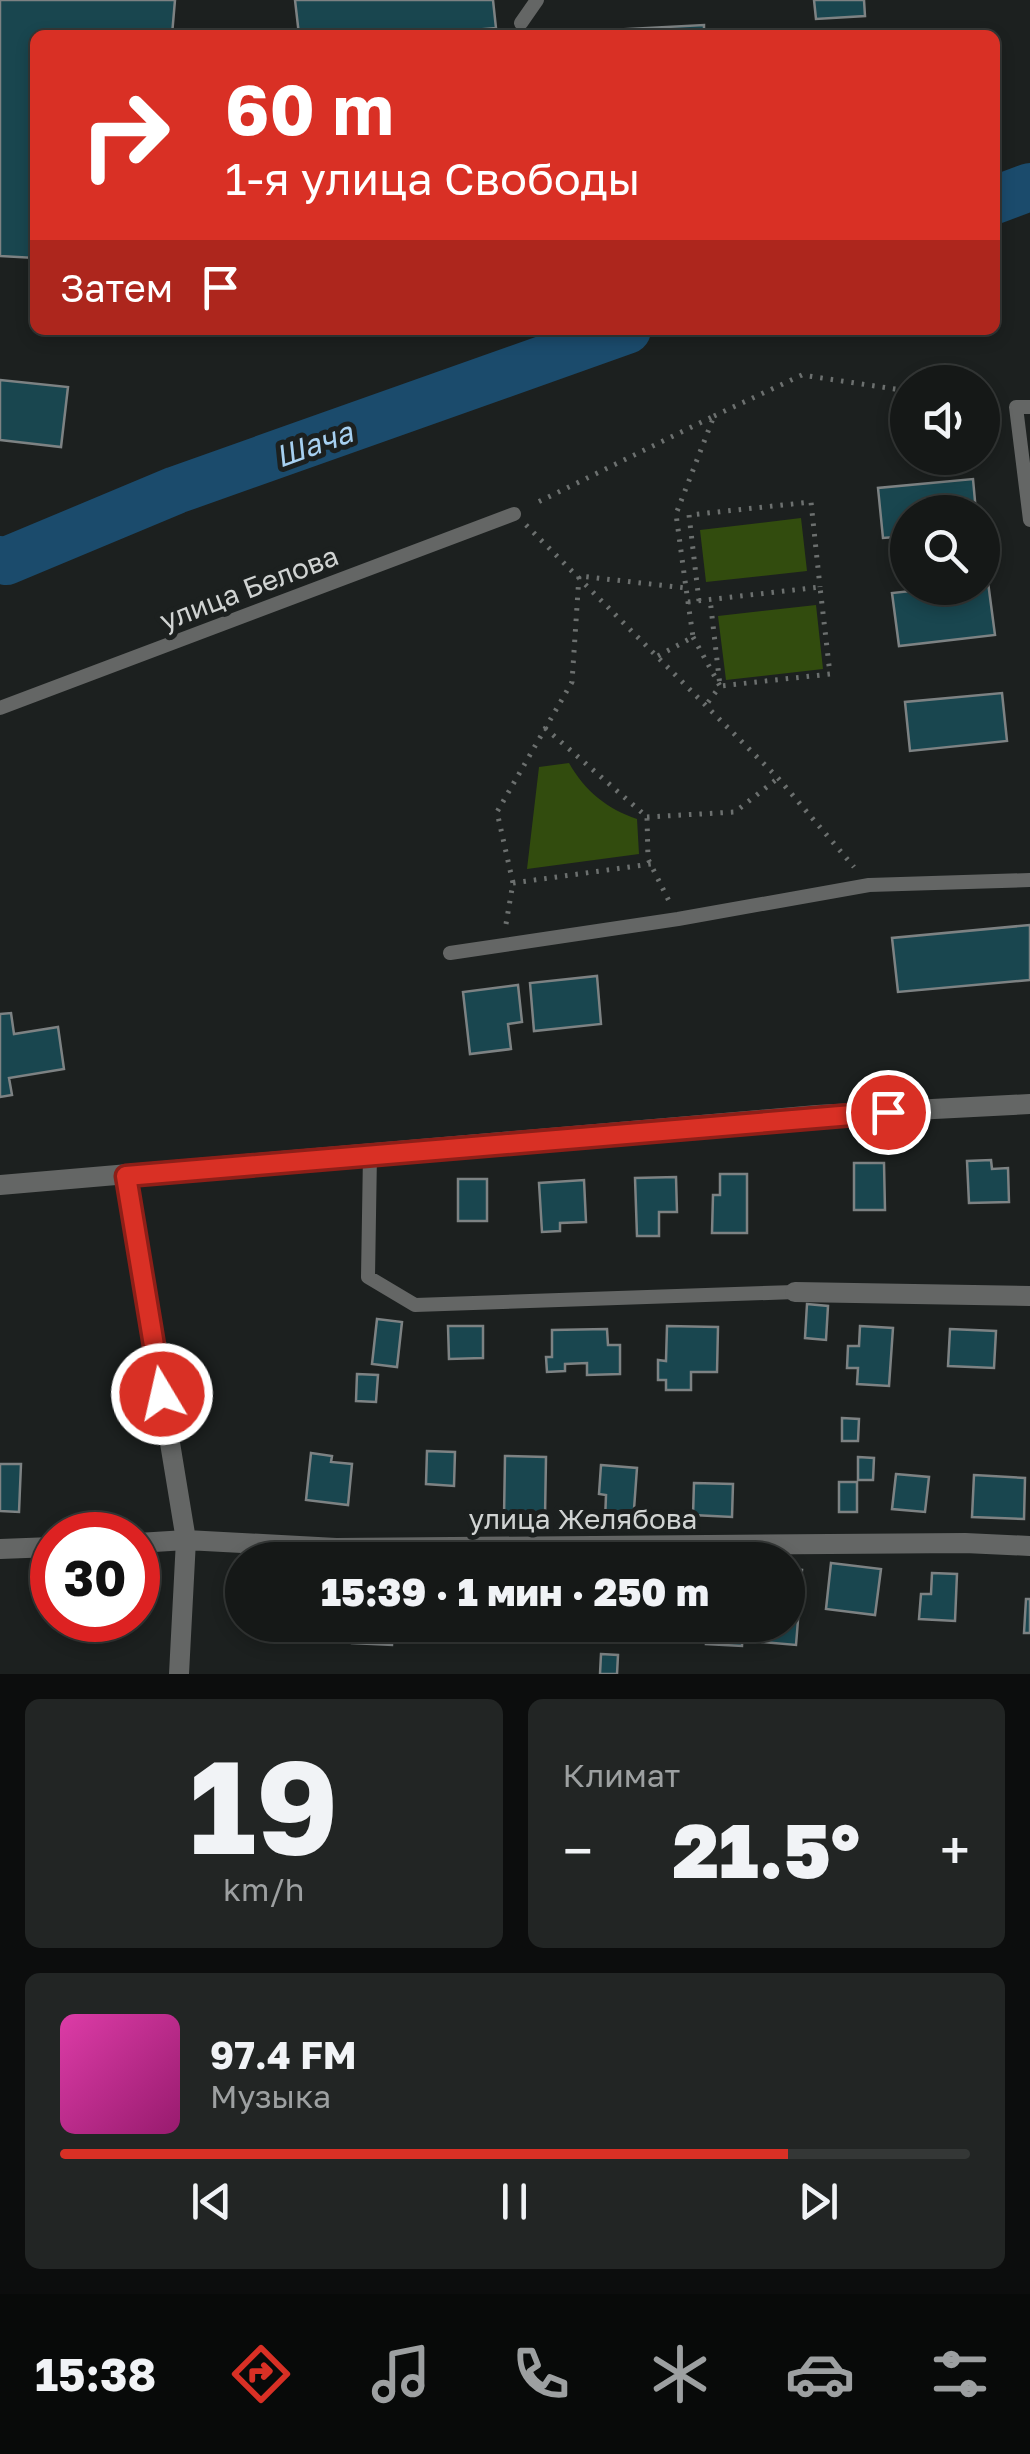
<!DOCTYPE html>
<html lang="ru">
<head>
<meta charset="utf-8">
<style>
  body { margin:0; font-family:"Golos Text",sans-serif; background:#222524; color:#f1f3f6; height:100vh; display:flex; flex-direction:column; font-size:38px; white-space:nowrap }
  * { box-sizing:border-box; margin:0 }
  p { font-size:32px; color:#9da0a1 }
  .icon { flex:none; width:55px; height:55px; fill:none; stroke:currentColor; stroke-width:2; stroke-linecap:round; stroke-linejoin:round }
  .map { position:relative; height:1674px; overflow:hidden }
  .panel { display:flex; flex-direction:column; gap:25px; padding:25px; background:#0c0d0d; flex:1 }
  .panel>* { flex:none }
  .hud { position:absolute; left:30px; top:30px; width:970px; height:305px; border-radius:15px; box-shadow:0 5px 15px #0003,0 0 0 2px #343736; background:#d93025; color:#fff; overflow:hidden }
  .fabs { position:absolute; left:890px; top:365px; display:grid; gap:20px }
  .fabs a { display:grid; place-items:center; width:110px; height:110px; border-radius:50%; background:#151817; box-shadow:0 5px 15px #0003,0 0 0 2px #343736; font-size:50px }
  .speed { position:absolute; left:30px; top:1512px; display:flex; gap:20px; font-size:50px; font-weight:700; text-align:center }
  .speed>* { display:grid; place-content:center; width:130px; height:130px; border-radius:50%; background:#151817; box-shadow:0 5px 15px #0003,0 0 0 2px #343736; line-height:1 }
  .speed .limit { border:15px solid #d22; background:#fff; color:#111 }
  .pin { position:absolute; display:grid; place-items:center; width:85px; height:85px; color:#fff; margin:-42px; border:5px solid #fff; border-radius:50%; box-shadow:0 2px 10px #0007 }
  .me { position:absolute; width:110px; margin:-55px; rotate:351deg; stroke-linejoin:round; filter:drop-shadow(0 0 8px #0008) }
  .turn { display:flex; align-items:center; gap:35px; height:210px; padding:0 30px; font-size:45px }
  .turn .icon { width:130px; height:130px; stroke-width:2.5 }
  .turn b { display:block; font-size:70px; line-height:85px }
  .then { display:flex; align-items:center; height:95px; padding:0 30px; background:#0003; gap:20px; font-size:38px }
  .big { font-size:75px; font-weight:800; line-height:1.1 }
  .panel .card { flex:1; display:flex; flex-direction:column; justify-content:center; gap:15px; min-width:0; padding:0 35px; border-radius:15px; background:#222524 }
  .panel .dial { align-items:center; gap:0 }
  .dial b { font-size:130px; line-height:1 }
  .song { display:flex; align-items:center; gap:30px }
  .cover { width:120px; height:120px; border-radius:15px; background:linear-gradient(135deg,hsl(320 70% 55%),hsl(320 70% 35%)) }
  .played { height:10px; border-radius:5px; background:linear-gradient(90deg,#d93025 80%,#343736 80%) }
  .keys { display:flex; justify-content:space-around; direction:ltr }
  .heat { display:flex; justify-content:space-between; align-items:center; font-size:55px; direction:ltr }
  .panel .tiles { flex:1; display:grid; gap:25px; grid-template-columns:1fr 1fr }
  .card:last-child { grid-column:span 2 }
  .trip { position:absolute; left:225px; top:1542px; width:580px; height:100px; border-radius:50px; background:#151817; box-shadow:0 5px 15px #0003,0 0 0 2px #343736; font-weight:800; line-height:100px; text-align:center }
  .tabs { display:flex; height:160px; justify-content:space-around; align-items:center; background:#080a09; color:#9da0a1 }
  .tabs .icon { width:70px; height:70px }
  .tabs .current { color:#d93025 }
  .tabs b { font-size:45px; color:#f1f3f6 }
  .map>svg:first-child { display:block }
  .green { fill:#324c0e }
  .lines { fill:none; stroke-linecap:round; stroke-linejoin:round }
  .river { stroke:#1b4b6c; stroke-width:48 }
  .building { fill:#19464f; stroke:#7d8283; stroke-width:2.5 }
  .path { stroke:#6c706f; stroke-width:5; stroke-dasharray:2.5 8; stroke-linecap:butt }
  .service { stroke:#646665; stroke-width:14 }
  .minor { stroke:#646665; stroke-width:20 }
  .tertiary { stroke:#646665; stroke-width:20 }
  .route-casing { stroke:#8d1f18; stroke-width:25 }
  .route { stroke:#d93025; stroke-width:18 }
  .labels { text-anchor:middle; stroke-width:10; stroke-linejoin:round; paint-order:stroke }
  .street-label { font-size:28px; fill:#d0d3d2; stroke:#1c201f }
  .water-label { font-size:30px; font-style:italic; fill:#a7d0f0; stroke:#1c201f }
</style>
</head>
<body>
<div class="map">
<svg width="1030" height="1674" viewBox="0 0 1030 1674">
  <rect width="100%" height="100%" fill="#1c201f"/>
  <path class="green" d="M801,518L807,571L706,582L700,530Z
    M816,605L823,669L726,680L718,616Z
    M569,763C585,791 607,809 637,819L639,854L527,869L539,767Z"/>
  <g class="lines">
    <path class="river" d="M995,200L1030,187
      M0,560L6,561L176,490L627,330"/>
  </g>
  <path class="building" d="M0,0H175L172,35H35V258L0,256Z
    M295,0H493L496,28L417,35H299Z
    M814,0H864L865,16L816,19Z
    M704,25V35H591V31Z
    M0,380L68,387L61,447L0,440Z
    M973,479L976,512H908V536L883,538L878,488Z
    M982,582H988L995,635L899,646L892,593L939,588H982Z
    M1002,693L1007,741L910,751L905,702Z
    M1030,925V980L898,992L892,938Z
    M597,976L601,1024L534,1031L530,983Z
    M518,985L522,1022L508,1024L511,1049L470,1054L463,992Z
    M11,1013L14,1034L58,1027L64,1069L9,1078L12,1095L0,1097V1014Z
    M991,1160L992,1169L1008,1168L1009,1202L969,1203L967,1161Z
    M854,1163H884L885,1210H854Z
    M720,1174H747V1233H712L713,1195H720Z
    M676,1177L677,1212H659V1236H637L635,1178Z
    M458,1179H487V1221H458Z
    M584,1180L586,1222L560,1223V1231L542,1232L539,1183Z
    M807,1304L828,1306L826,1340L805,1338Z
    M377,1319L402,1322L397,1367L372,1364Z
    M448,1326H483V1358L449,1359Z
    M667,1326L718,1327L717,1372H691V1390H666V1380H658V1360L666,1361Z
    M860,1326L893,1328L889,1386L857,1384L858,1368H847L848,1346H859Z
    M607,1329L608,1345H620V1374L587,1375V1363L565,1364V1371L547,1372L546,1357H552V1330Z
    M950,1329L996,1331L994,1368L948,1366Z
    M357,1374L378,1375L376,1402L356,1401Z
    M842,1418L859,1419L858,1441H842Z
    M427,1451L455,1452L454,1486L426,1484Z
    M311,1453L332,1456L331,1462L352,1464L348,1505L306,1500Z
    M505,1456L546,1457L545,1518L504,1517Z
    M858,1457L874,1458L873,1480H858Z
    M0,1464H21L19,1512L0,1511Z
    M601,1465L637,1468L633,1523L605,1521L606,1495L599,1494Z
    M896,1474L929,1477L925,1512L892,1509Z
    M974,1475L1025,1478L1024,1519L972,1517Z
    M839,1482H857V1512H839Z
    M694,1483L733,1484L732,1517L693,1515Z
    M831,1563L881,1569L875,1615L826,1609Z
    M788,1569L802,1570L796,1645L762,1642L764,1625H788Z
    M932,1573L957,1574L955,1621L919,1619L921,1594H931Z
    M1026,1599H1030V1633H1024Z
    M353,1625H393L392,1645L352,1643Z
    M558,1625H592V1633H558Z
    M708,1625H743L742,1646L706,1644Z
    M601,1654L618,1655L617,1674H600Z"/>
  <g class="lines">
    <path class="path" d="M982,402L998,404
      M714,416L802,375L908,391
      M526,525L778,778L854,867
      M699,601L689,515L811,502L820,587
      M688,602L820,587L830,674L720,686L710,599
      M693,637L720,686L706,705
      M658,656L693,637L686,588
      M545,728L647,817L648,859L670,903
      M647,817L735,812L777,779
      M513,883L651,864
      M506,924L513,883L497,812L572,682L579,576L686,588L676,514L714,416L532,505"/>
    <path class="service" d="M521,23L537,0
      M1030,407H1016L1030,520
      M0,708L514,514
      M450,953L678,919L869,885L1030,880
      M370,1154L368,1277L415,1305L795,1292"/>
    <path class="minor" d="M126,1176L186,1540L179,1674
      M795,1292L1030,1296
      M138,1543L186,1540L336,1548L965,1543L1030,1546
      M0,1549L52,1547"/>
    <path class="tertiary" d="M0,1185L817,1115L1030,1104"/>
  </g>
  <g class="lines">
    <g class="route-casing">
      <path id="route" d="M162,1394L126,1176L888,1112"/>
    </g>
    <use href="#route" class="route"/>
  </g>
  <g class="labels">
    <g class="street-label">
      <text transform="translate(249 588) rotate(-21)" y="10">улица Белова</text>
      <text x="583" y="1529">улица Желябова</text>
    </g>
    <g class="water-label">
      <text transform="translate(314 445) rotate(-20)" y="10">Шача</text>
    </g>
  </g>
</svg>
<div class="fabs">
<a><svg class="icon" aria-label="sound" viewBox="0 0 24 24"><path d="M4 9h4l5-4v14l-5-4H4zM17 9q2 3 0 6"/></svg></a>
<a><svg class="icon" aria-label="search" viewBox="0 0 24 24"><circle cx="10" cy="10" r="6"/><path d="M15 15l6 6"/></svg></a>
</div>
<div class="speed"><div class="limit">30</div></div>
<div class="pin" style="left:888px;top:1112px;background:#d93025"><svg class="icon" aria-label="arrive" viewBox="0 0 24 24"><path d="M6 21V4h12l-3 4 3 4H6"/></svg></div>
<svg class="me" style="left:162px;top:1394px" viewBox="-20 -20 40 40"><circle r="17" fill="#d93025" stroke="#fff" stroke-width="3"/><path d="M0-11L8 9 0 5-8 9z" fill="#fff"/></svg>
<div class="trip">15:39 · 1 мин · 250 m</div>
<div class="hud">
<div class="turn"><svg class="icon" aria-label="right" viewBox="0 0 24 24"><path d="M7 20v-9h11M14 6l5 5-5 5"/></svg><div><b>60 m</b>1-я улица Свободы</div></div>
<div class="then">Затем<svg class="icon" aria-label="arrive" viewBox="0 0 24 24"><path d="M6 21V4h12l-3 4 3 4H6"/></svg></div>
</div>
</div>
<section class="panel">
<div class="tiles">
<div class="card dial"><b>19</b><p>km/h</p></div>
<div class="card"><p>Климат</p>
<div class="heat"><a>−</a><b class="big">21.5°</b><a>+</a></div>
</div>
<div class="card">
<div class="song"><i class="cover"></i><div><b>97.4 FM</b><p>Музыка</p></div></div>
<div class="played"></div>
<div class="keys"><svg class="icon" aria-label="previous" viewBox="0 0 24 24"><path d="M18 5L8 12l10 7zM5 5v14"/></svg><svg class="icon" aria-label="pause" viewBox="0 0 24 24"><path d="M8 5v14M16 5v14"/></svg><svg class="icon" aria-label="next" viewBox="0 0 24 24"><path d="M6 5l10 7-10 7zM19 5v14"/></svg></div>
</div>
</div>
</section>
<nav class="tabs">
<b>15:38</b>
<svg class="icon current" aria-label="directions" viewBox="0 0 24 24"><path d="M12 3l9 9-9 9-9-9zM9 14v-3h6M13 9l2 2-2 2"/></svg>
<svg class="icon" aria-label="music" viewBox="0 0 24 24"><path d="M9 18V5l10-2v13"/><circle cx="6" cy="18" r="3"/><circle cx="16" cy="16" r="3"/></svg>
<svg class="icon" aria-label="phone" viewBox="0 0 24 24"><path d="M5 4h4l2 5-3 2q2 4 5 5l2-3 5 2v4C11 20 4 13 5 4z"/></svg>
<svg class="icon" aria-label="climate" viewBox="0 0 24 24"><path d="M12 3v18M4 7l16 10M4 17L20 7"/></svg>
<svg class="icon" aria-label="car" viewBox="0 0 24 24"><path d="M5 17H2v-5l4-1 3-4h7l3 4 3 1v5h-3M9 17h6M6 11h13"/><circle cx="7" cy="17" r="2"/><circle cx="17" cy="17" r="2"/></svg>
<svg class="icon" aria-label="filters" viewBox="0 0 24 24"><path d="M4 7h16M4 17h16"/><circle cx="9" cy="7" r="2"/><circle cx="15" cy="17" r="2"/></svg>
</nav>
</body>
</html>
